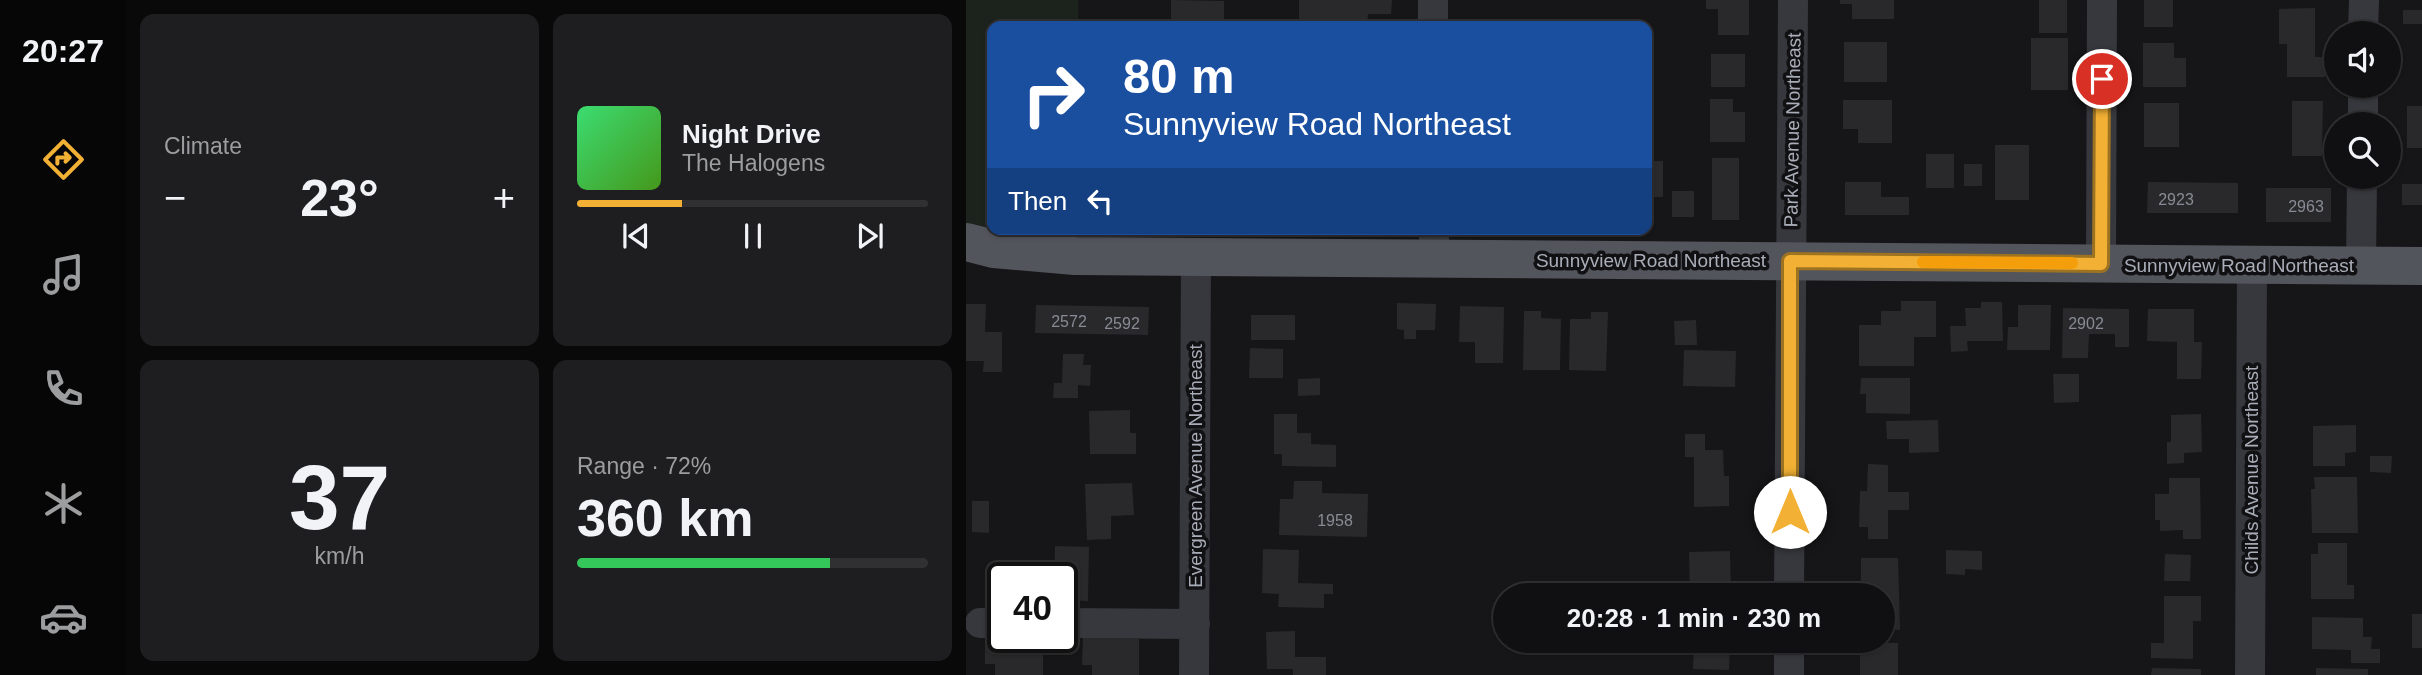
<!DOCTYPE html>
<html lang="en">
<head>
<meta charset="utf-8">
<style>
  body { margin:0; font-family:Arial,sans-serif; background:#1e1e20; color:#f1f3f6; height:100vh; display:flex; flex-direction:column; font-size:26px; white-space:nowrap }
  * { box-sizing:border-box; margin:0 }
  p { font-size:23px; color:#9c9d9f }
  .icon { flex:none; width:38px; height:38px; fill:none; stroke:currentColor; stroke-width:2; stroke-linecap:round; stroke-linejoin:round }
  .map { position:relative; flex:1; overflow:hidden }
  .sheet { display:flex; flex-direction:column; gap:14px; padding:14px; background:#09090a; width:840px }
  .sheet>* { flex:none }
  .top-card { position:absolute; left:21px; top:21px; width:665px; height:214px; border-radius:14px; box-shadow:0 2px 5px #0004,0 0 0 2px #303032; background:#1a4fa0; color:#fff; overflow:hidden }
  .controls { position:absolute; left:1358px; top:21px; display:grid; gap:14px }
  .controls a { display:grid; place-items:center; width:77px; height:77px; border-radius:50%; background:#101012; box-shadow:0 2px 5px #0004,0 0 0 2px #303032; font-size:35px }
  .speed { position:absolute; left:21px; top:562px; display:flex; gap:14px; font-size:35px; font-weight:700; text-align:center }
  .speed>* { display:grid; place-content:center; width:91px; height:91px; border-radius:50%; background:#101012; box-shadow:0 2px 5px #0004,0 0 0 2px #303032; line-height:1 }
  .speed .limit { border:4px solid #111; border-radius:10px; background:#fff; color:#111 }
  .pin { position:absolute; display:grid; place-items:center; width:60px; height:60px; color:#fff; margin:-30px; border:4px solid #fff; border-radius:50%; box-shadow:0 2px 7px #0007 }
  .me { position:absolute; width:77px; margin:-38px; rotate:0deg; stroke-linejoin:round; filter:drop-shadow(0 0 5px #0008) }
  .turn { display:flex; align-items:center; gap:24px; height:147px; padding:0 21px; font-size:32px }
  .turn .icon { width:91px; height:91px; stroke-width:2.5 }
  .turn b { display:block; font-size:49px; line-height:60px }
  .then { display:flex; align-items:center; height:66px; padding:0 21px; background:#0003; gap:14px; font-size:26px }
  .big { font-size:52px; font-weight:700; line-height:1.1 }
  .sheet .tile { flex:1; display:flex; flex-direction:column; justify-content:center; gap:10px; min-width:0; padding:0 24px; border-radius:14px; background:#1e1e20 }
  .sheet .dial { align-items:center; gap:0 }
  .dial b { font-size:91px; line-height:1 }
  .song { display:flex; align-items:center; gap:21px }
  .cover { width:84px; height:84px; border-radius:10px; background:linear-gradient(135deg,hsl(140 70% 55%),hsl(100 70% 35%)) }
  .played { height:7px; border-radius:4px; background:linear-gradient(90deg,#f2b134 30%,#303032 30%) }
  .keys { display:flex; justify-content:space-around; direction:ltr }
  .heat { display:flex; justify-content:space-between; align-items:center; font-size:38px; direction:ltr }
  .charge { height:10px; border-radius:5px; background:linear-gradient(90deg,#34c759 72%,#303032 0) }
  .sheet .tiles { flex:1; display:grid; gap:14px; grid-template-columns:repeat(2,1fr) }
  .trip { position:absolute; left:527px; top:583px; width:402px; height:70px; border-radius:35px; background:#101012; box-shadow:0 2px 5px #0004,0 0 0 2px #303032; font-weight:700; line-height:70px; text-align:center }
  main { display:flex; flex:1; min-height:0 }
  .tab-bar { display:flex; flex-direction:column; width:126px; justify-content:space-around; align-items:center; background:#060607; color:#9c9d9f }
  .tab-bar .icon { width:49px; height:49px }
  .tab-bar .current { color:#f2b134 }
  .tab-bar b { font-size:32px; color:#f1f3f6 }
  .map>svg:first-child { display:block }
  .green { fill:#1c231d }
  .building { fill:#29292c }
  .lines { fill:none; stroke-linecap:round; stroke-linejoin:round }
  .minor { stroke:#37383d; stroke-width:30 }
  .major { stroke:#53555c; stroke-width:38 }
  .route-casing { stroke:#9d7322; stroke-width:18 }
  .route { stroke:#f2b134; stroke-width:12 }
  .slow { stroke:#f59e0b; stroke-width:12 }
  .labels { text-anchor:middle; stroke-width:7; stroke-linejoin:round; paint-order:stroke }
  .number-label { font-size:16px; fill:#888b94 }
  .street-label { font-size:19px; fill:#a8adb8; stroke:#111113 }
</style>
</head>
<body>
<main>
<nav class="tab-bar">
<b>20:27</b>
<svg class="icon current" aria-label="directions" viewBox="0 0 24 24"><path d="M12 3l9 9-9 9-9-9zM9 14v-3h6M13 9l2 2-2 2"/></svg>
<svg class="icon" aria-label="music" viewBox="0 0 24 24"><path d="M9 18V5l10-2v13"/><circle cx="6" cy="18" r="3"/><circle cx="16" cy="16" r="3"/></svg>
<svg class="icon" aria-label="phone" viewBox="0 0 24 24"><path d="M5 4h4l2 5-3 2q2 4 5 5l2-3 5 2v4C11 20 4 13 5 4z"/></svg>
<svg class="icon" aria-label="climate" viewBox="0 0 24 24"><path d="M12 3v18M4 7l16 10M4 17L20 7"/></svg>
<svg class="icon" aria-label="car" viewBox="0 0 24 24"><path d="M5 17H2v-5l4-1 3-4h7l3 4 3 1v5h-3M9 17h6M6 11h13"/><circle cx="7" cy="17" r="2"/><circle cx="17" cy="17" r="2"/></svg>
</nav>
<section class="sheet">
<div class="tiles">
<div class="tile"><p>Climate</p>
<div class="heat"><a>−</a><b class="big">23°</b><a>+</a></div>
</div>
<div class="tile">
<div class="song"><i class="cover"></i><div><b>Night Drive</b><p>The Halogens</p></div></div>
<div class="played"></div>
<div class="keys"><svg class="icon" aria-label="previous" viewBox="0 0 24 24"><path d="M18 5L8 12l10 7zM5 5v14"/></svg><svg class="icon" aria-label="pause" viewBox="0 0 24 24"><path d="M8 5v14M16 5v14"/></svg><svg class="icon" aria-label="next" viewBox="0 0 24 24"><path d="M6 5l10 7-10 7zM19 5v14"/></svg></div>
</div>
<div class="tile dial"><b>37</b><p>km/h</p></div>
<div class="tile"><p>Range · 72%</p><b class="big">360 km</b><div class="charge"></div></div>
</div>
</section>
<div class="map">
<svg width="1456" height="675" viewBox="0 0 1456 675">
  <rect width="100%" height="100%" fill="#161618"/>
  <path class="green" d="M0,0H112V26H26V229H110L109,261L0,257Z"/>
  <path class="building" d="M205,0L258,1V26H205Z
    M333,0H426L425,14H402L401,26L333,24Z
    M740,0H783V35H752V9H740Z
    M874,0H928V19H886V4H874Z
    M1073,0H1101V33H1073Z
    M1178,0H1207V27H1178Z
    M1349,8V57H1359V77H1321V44H1313V9Z
    M1437,10H1456V24H1437Z
    M1065,38H1102V90H1065Z
    M878,42H921V82H878Z
    M1177,43H1208V58H1220V87H1177Z
    M745,54H779V87H745Z
    M744,99H767V112H779V142H744Z
    M877,100H926V143H892V129H877Z
    M1326,101H1357L1356,156H1326Z
    M1178,103H1213V147H1178Z
    M1441,106H1456V148H1441Z
    M1029,145H1063V200H1029Z
    M960,154H988V188H960Z
    M746,158H773V220H746Z
    M681,161H697V197H681Z
    M998,164H1016V186H998Z
    M879,182H915V197H943V215H879Z
    M1182,182L1272,183V213H1181Z
    M1436,184H1456V205H1436Z
    M1300,188H1365V222H1300Z
    M706,191H728V217H706Z
    M935,301H970V337H948V366H893V325H915V311H935Z
    M1015,302H1036L1037,341H1001L1002,351L985,352L984,326H1000L999,308H1015Z
    M431,303L470,304L469,330H450V339H438V330L431,329Z
    M0,304H20L19,332H36V372H17L18,361H0Z
    M70,305L183,307L182,335L69,333Z
    M1052,305H1085L1084,350H1041L1042,327H1052Z
    M494,306L538,307L537,363H509V342H493Z
    M1097,308L1163,309V347H1149V334H1123L1122,358H1096Z
    M1182,309H1228V342H1236L1235,379H1211V342L1181,341Z
    M558,311H575V318L595,319L594,370H557Z
    M625,312H642L640,371L603,370L604,319H625Z
    M285,315H329V340H285Z
    M730,320L731,345H709L708,321Z
    M284,348L317,349V378H283Z
    M718,350L770,351L769,387L717,386Z
    M97,354H118L117,365H125L124,386L112,385V398H87L88,383H96Z
    M1087,374H1113V402L1088,403Z
    M354,378V395L332,396V379Z
    M895,378H944V414L900,413V394H894Z
    M164,410V433H170V454H124L123,411Z
    M308,414H331V433H345V444L370,445V467L316,466V454H308Z
    M1235,414L1236,452L1218,453V463L1201,464V442H1205V415Z
    M972,420L973,452L943,453V439H921L920,421Z
    M1390,425V452L1379,453V466H1347V426Z
    M719,434H739V450H757L758,476H763V506L728,507V457H719Z
    M1404,456H1426L1425,473L1404,472Z
    M902,464L922,465V492H943V510H922V539H902V527H893L894,491H901Z
    M1348,477H1391L1392,533H1346L1345,489H1349Z
    M1203,478H1234L1235,539H1217V530L1194,531V520H1189V494H1203Z
    M328,481H356V493L402,494L401,537L313,535L314,499H327Z
    M166,483L168,515L145,516V539L121,540L119,484Z
    M6,501H23V533L6,532Z
    M1352,543H1381V585H1388V599H1345V554H1352Z
    M89,546L123,547L122,601L96,600V578H88Z
    M297,549L333,550L332,583L367,584V594H358V608L312,607L313,594L296,593Z
    M980,550L1016,551V570L999,569V575L980,574Z
    M764,551L765,595H724L723,552Z
    M1199,554L1225,555L1224,581H1198Z
    M895,558H932L934,630L917,629V595H895Z
    M1198,596H1235V621H1227V659L1185,658V643H1198Z
    M1446,614H1456V648H1446Z
    M1346,617L1397,618V637H1406L1405,649H1414V663H1385V650L1346,649Z
    M329,631V657H360V675H327V669H301L300,632Z
    M77,638V675H29V664H19V639Z
    M117,638L173,639V675H126V665H116Z
    M728,640H764L763,670L727,669Z
    M894,642L932,643V675H894Z
    M1186,668L1235,669V675H1185Z
    M1350,668L1402,669V675H1350Z"/>
  <g class="lines">
    <path class="minor" d="M467,0V26
      M1397,33L1398,0
      M1397,124V86
      M468,259V229
      M1135,264L1136,0
      M1395,266L1396,177
      M823,595L827,0
      M14,623H37
      M96,623L229,624
      M228,675L230,256
      M823,675V640
      M1284,675L1286,265"/>
    <path class="major" d="M0,242L28,249L109,256L1456,266"/>
  </g>
  <g class="lines">
    <g class="route-casing">
      <path id="route" d="M824,512V261L1135,264L1136,79"/>
    </g>
    <use href="#route" class="route"/>
    <path class="slow" d="M957,262L1106,263"/>
  </g>
  <g class="labels">
    <g class="number-label">
      <text x="1210" y="205">2923</text>
      <text x="1340" y="212">2963</text>
      <text x="103" y="327">2572</text>
      <text x="156" y="329">2592</text>
      <text x="1120" y="329">2902</text>
      <text x="369" y="526">1958</text>
    </g>
    <g class="street-label">
      <text transform="translate(826 130) rotate(-89)" y="7">Park Avenue Northeast</text>
      <text x="685" y="267">Sunnyview Road Northeast</text>
      <text x="1273" y="272">Sunnyview Road Northeast</text>
      <text transform="translate(229 466) rotate(-90)" y="7">Evergreen Avenue Northeast</text>
      <text transform="translate(1285 470) rotate(-90)" y="7">Childs Avenue Northeast</text>
    </g>
  </g>
</svg>
<div class="controls">
<a><svg class="icon" aria-label="sound" viewBox="0 0 24 24"><path d="M4 9h4l5-4v14l-5-4H4zM17 9q2 3 0 6"/></svg></a>
<a><svg class="icon" aria-label="search" viewBox="0 0 24 24"><circle cx="10" cy="10" r="6"/><path d="M15 15l6 6"/></svg></a>
</div>
<div class="speed"><div class="limit">40</div></div>
<div class="pin" style="left:1136px;top:79px;background:#d93025"><svg class="icon" aria-label="arrive" viewBox="0 0 24 24"><path d="M6 21V4h12l-3 4 3 4H6"/></svg></div>
<svg class="me" style="left:824px;top:512px" viewBox="-20 -20 40 40"><circle r="19" fill="#fff"/><path d="M0-13L10 11 0 6-10 11z" fill="#f2b134"/></svg>
<div class="trip">20:28 · 1 min · 230 m</div>
<div class="top-card">
<div class="turn"><svg class="icon" aria-label="right" viewBox="0 0 24 24"><path d="M7 20v-9h11M14 6l5 5-5 5"/></svg><div><b>80 m</b>Sunnyview Road Northeast</div></div>
<div class="then">Then<svg class="icon" aria-label="left" viewBox="0 0 24 24"><path d="M17 20v-9H6M10 6l-5 5 5 5"/></svg></div>
</div>
</div>
</main>
</body>
</html>
